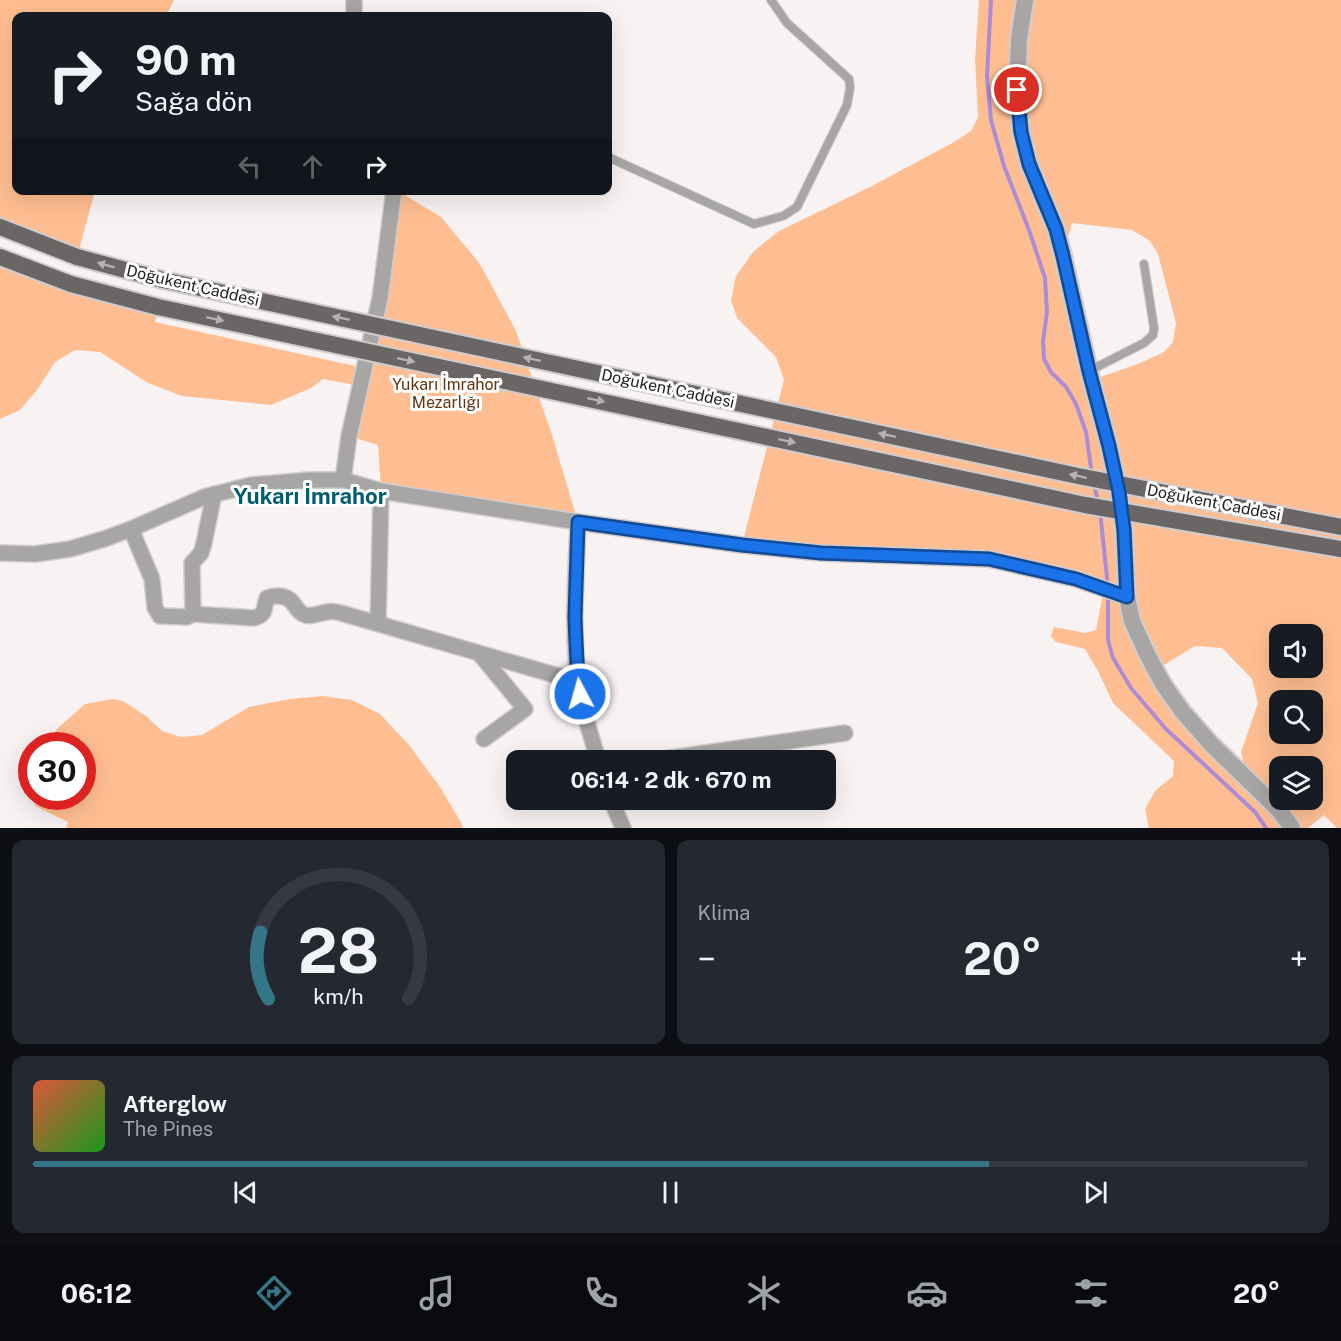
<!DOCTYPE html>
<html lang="tr">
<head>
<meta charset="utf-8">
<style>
  body { margin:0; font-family:"Public Sans",sans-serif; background:#242831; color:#f1f3f6; height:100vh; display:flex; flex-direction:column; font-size:22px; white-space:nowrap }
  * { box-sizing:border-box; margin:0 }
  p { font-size:20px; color:#9ea1a6 }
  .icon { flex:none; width:33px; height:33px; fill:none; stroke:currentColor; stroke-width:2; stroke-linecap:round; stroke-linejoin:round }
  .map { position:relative; height:828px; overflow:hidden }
  .panel { display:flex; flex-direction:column; gap:12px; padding:12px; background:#0d0f14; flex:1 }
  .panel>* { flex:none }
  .top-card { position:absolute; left:12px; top:12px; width:600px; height:183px; border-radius:12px; box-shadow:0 6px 24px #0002; background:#171b24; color:#f1f3f6; overflow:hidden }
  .fabs { position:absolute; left:1269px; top:624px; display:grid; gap:12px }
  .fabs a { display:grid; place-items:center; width:54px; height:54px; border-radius:12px; background:#171b24; box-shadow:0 6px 24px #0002; font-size:30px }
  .speed { position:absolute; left:18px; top:732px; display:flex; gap:12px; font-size:30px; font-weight:700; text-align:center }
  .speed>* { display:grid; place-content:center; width:78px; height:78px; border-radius:50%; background:#171b24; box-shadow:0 6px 24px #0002; line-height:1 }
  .speed .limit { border:9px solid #d22; background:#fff; color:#111 }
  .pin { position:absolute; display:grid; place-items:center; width:51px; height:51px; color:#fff; margin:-26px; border:3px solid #fff; border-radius:50%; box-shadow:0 2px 6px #0007 }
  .me { position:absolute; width:66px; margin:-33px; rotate:354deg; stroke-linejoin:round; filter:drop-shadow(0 0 4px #0008) }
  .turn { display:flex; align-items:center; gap:21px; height:126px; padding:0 24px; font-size:27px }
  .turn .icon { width:78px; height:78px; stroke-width:2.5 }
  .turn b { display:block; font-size:42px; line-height:51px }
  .lanes { display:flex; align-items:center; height:57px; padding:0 24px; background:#0003; justify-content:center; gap:30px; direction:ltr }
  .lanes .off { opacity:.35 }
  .big { font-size:45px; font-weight:700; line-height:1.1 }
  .panel .tile { flex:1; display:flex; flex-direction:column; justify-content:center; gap:9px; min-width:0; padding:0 21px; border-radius:12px; background:#242831 }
  .panel .dial { align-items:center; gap:0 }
  .dial svg { height:156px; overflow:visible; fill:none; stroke:#363941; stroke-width:7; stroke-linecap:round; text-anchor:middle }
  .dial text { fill:#f1f3f6; stroke:none }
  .song { display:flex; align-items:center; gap:18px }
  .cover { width:72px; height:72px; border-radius:9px; background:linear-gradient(135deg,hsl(10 70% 55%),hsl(120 70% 35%)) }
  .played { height:6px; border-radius:3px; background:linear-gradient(90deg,#347588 75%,#363941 75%) }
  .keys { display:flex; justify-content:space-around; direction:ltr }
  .heat { display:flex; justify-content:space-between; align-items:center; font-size:33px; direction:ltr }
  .panel .tiles { flex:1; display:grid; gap:12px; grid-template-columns:1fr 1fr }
  .tile:last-child { grid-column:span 2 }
  .trip { position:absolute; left:506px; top:750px; width:330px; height:60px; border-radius:12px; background:#171b24; box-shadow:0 6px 24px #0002; font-weight:700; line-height:60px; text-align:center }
  .tabs { display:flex; height:96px; justify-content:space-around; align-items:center; background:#090b0e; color:#9ea1a6 }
  .tabs .icon { width:42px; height:42px }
  .tabs .active { color:#347588 }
  .tabs b { font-size:27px; color:#f1f3f6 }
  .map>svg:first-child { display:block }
  .green { fill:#ffbe91; fill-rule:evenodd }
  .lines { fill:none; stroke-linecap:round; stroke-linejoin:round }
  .stream { stroke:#ac8dd5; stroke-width:4 }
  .service-casing { stroke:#d1cccd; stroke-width:10 }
  .minor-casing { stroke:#d1cccd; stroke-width:18 }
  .tertiary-casing { stroke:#d1cccd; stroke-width:20 }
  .primary-casing { stroke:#d1cccd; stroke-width:20 }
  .service { stroke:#a8a6a5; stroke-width:8 }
  .minor { stroke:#a8a6a5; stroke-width:15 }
  .tertiary { stroke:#a8a6a5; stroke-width:16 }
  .primary { stroke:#6a6665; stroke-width:16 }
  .primary-bridge-casing { stroke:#d1cccd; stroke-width:20; stroke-linecap:butt }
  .primary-bridge { stroke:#6a6665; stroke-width:16 }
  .oneway { fill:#b4b2b2 }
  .route-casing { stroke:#114b97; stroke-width:15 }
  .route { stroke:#1a73e8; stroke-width:10 }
  .labels { text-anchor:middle; stroke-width:6; stroke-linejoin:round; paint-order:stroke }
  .street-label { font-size:16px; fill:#211f20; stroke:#fff }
  .park-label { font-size:16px; fill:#63350f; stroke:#fff }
  .district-label { font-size:22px; font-weight:bold; fill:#005c70; stroke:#fff }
</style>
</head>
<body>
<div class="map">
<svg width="1341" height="828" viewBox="0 0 1341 828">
  <rect width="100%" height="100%" fill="#f8f2f3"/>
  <path class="green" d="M0,0H174L166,16H16V190L95,191L77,257L0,227Z
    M979,0H1341V828H1337L1324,815L1308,828H1149L1145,809L1155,791L1173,776L1174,761L1113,703L1098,671L1085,649L1056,642L1051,636L1054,627L1085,633L1096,630L1104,589L1017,565L742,545L784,380L776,357L737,318L731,300L736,276L754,251L779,231L872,186L956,141L972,130L978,117L975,59ZM1072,223L1132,230L1150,241L1158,254L1176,323L1173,342L1164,352L1138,364L1092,380L1063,256ZM1280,634H1312V668H1280ZM1195,646L1222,648L1252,679L1258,703L1241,752L1247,778L1156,670ZM1280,700H1312V734H1280ZM1280,766H1312V800H1280Z
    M398,191L441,217L480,264L516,331L552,435L578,522L381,491L378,445L349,436L360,386L323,379L311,388L271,405L182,396L148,383L100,352L75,350L55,362L37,390L20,410L0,419V257L158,307L155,322L364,368Z
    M323,696L352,700L380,714L409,745L440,787L462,824L463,828H66L68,822L35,806L36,797L82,796V746L46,745L58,728L85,704L112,699L123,701L146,716L162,731L181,737L202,735L249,707L290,699Z"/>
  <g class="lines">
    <path class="stream" d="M991,0L987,77L991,120L1004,166L1029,230L1045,278L1047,312L1043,341L1044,359L1051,372L1066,387L1076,404L1086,432L1092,475
      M1094,485L1098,501
      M1100,511L1108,587
      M1108,595V640L1113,658L1131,688L1166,729L1255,812L1266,828"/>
    <g class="service-casing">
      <path id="service" d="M608,157L754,224L783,216L797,207L847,105L850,88L849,79L787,23L771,0
        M1089,371L1144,343L1153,335L1154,328L1144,264"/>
    </g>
    <g class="minor-casing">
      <path id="minor" d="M354,0V16
        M343,480L349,436L380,298L394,190
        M578,522C576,579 571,637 580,693C584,716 592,738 598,760
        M131,529L152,579L155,608L160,616L187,617L193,614L254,618C267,614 263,609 267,598C274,595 284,595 290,600C295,604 297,611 303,614C310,618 319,613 327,612C331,611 337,612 341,613L579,682
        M0,553L35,554L70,549L104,539L131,529L204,497L251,485L310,480H343L381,491L578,522L742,545L821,553L989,559L1076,579L1127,597
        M193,614L192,563L201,553L204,543L214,494
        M378,624L381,491
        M479,653L525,709L484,739
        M657,760L845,733
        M611,800L623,828"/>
    </g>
    <g class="tertiary-casing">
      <path id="tertiary" d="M1025,0L1019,39L1017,90L1021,132L1029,164L1056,229L1063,256L1089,371L1109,446L1119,492L1124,530L1127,597L1132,621L1148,656L1163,684L1182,711L1212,745L1279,810L1292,828"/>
    </g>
    <g class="primary-casing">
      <path id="primary" d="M0,227L77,257L163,280
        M0,257L71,284L158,307"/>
    </g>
    <use href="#service" class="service"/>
    <use href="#minor" class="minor"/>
    <use href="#tertiary" class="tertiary"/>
    <use href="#primary" class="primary"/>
    <g class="primary-bridge-casing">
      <path id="primary-bridge" d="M163,280L1078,476L1341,527
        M158,307L1085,505L1341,549"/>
    </g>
    <use href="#primary-bridge" class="primary-bridge"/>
  </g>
  <defs><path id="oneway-solid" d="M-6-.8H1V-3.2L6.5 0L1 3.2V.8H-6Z" transform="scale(1.5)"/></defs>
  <g class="oneway">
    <use href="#oneway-solid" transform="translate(106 265) rotate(-165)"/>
    <use href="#oneway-solid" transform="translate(341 318) rotate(-168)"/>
    <use href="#oneway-solid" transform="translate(215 319) rotate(12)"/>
    <use href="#oneway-solid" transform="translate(532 359) rotate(-168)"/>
    <use href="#oneway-solid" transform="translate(406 360) rotate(12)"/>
    <use href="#oneway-solid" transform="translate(596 400) rotate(12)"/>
    <use href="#oneway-solid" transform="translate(887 435) rotate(-168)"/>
    <use href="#oneway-solid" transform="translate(787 441) rotate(12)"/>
    <use href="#oneway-solid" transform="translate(1078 476) rotate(-168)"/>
  </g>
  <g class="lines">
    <g class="route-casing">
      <path id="route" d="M580,694L577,662L575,618L578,522L742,545L821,553L989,559L1076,579L1127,597L1124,530L1119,492L1109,446L1089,371L1063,256L1056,229L1029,164L1021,132L1017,90"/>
    </g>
    <use href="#route" class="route"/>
  </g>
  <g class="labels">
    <g class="street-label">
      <text transform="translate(193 285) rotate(13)" y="6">Doğukent Caddesi</text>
      <text transform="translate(668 388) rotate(12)" y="6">Doğukent Caddesi</text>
      <text transform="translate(1214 502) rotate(11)" y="6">Doğukent Caddesi</text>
    </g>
    <g class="park-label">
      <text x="446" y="390">Yukarı İmrahor<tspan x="446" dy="18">Mezarlığı</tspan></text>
    </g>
    <g class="district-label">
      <text x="310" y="504">Yukarı İmrahor</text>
    </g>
  </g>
</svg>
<div class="fabs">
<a><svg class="icon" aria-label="sound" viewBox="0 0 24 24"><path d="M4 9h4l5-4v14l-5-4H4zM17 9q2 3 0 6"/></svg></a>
<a><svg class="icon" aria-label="search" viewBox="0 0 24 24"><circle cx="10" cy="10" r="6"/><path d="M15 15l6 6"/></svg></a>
<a><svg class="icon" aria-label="layers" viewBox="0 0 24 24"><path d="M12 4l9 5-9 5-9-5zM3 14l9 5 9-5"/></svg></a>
</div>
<div class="speed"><div class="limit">30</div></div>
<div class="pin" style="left:1017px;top:90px;background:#d93025"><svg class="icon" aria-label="arrive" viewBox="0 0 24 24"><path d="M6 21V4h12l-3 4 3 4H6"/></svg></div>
<svg class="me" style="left:580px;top:694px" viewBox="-20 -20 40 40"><circle r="17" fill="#1a73e8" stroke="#fff" stroke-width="3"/><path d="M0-11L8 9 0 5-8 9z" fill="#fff"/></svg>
<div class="trip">06:14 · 2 dk · 670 m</div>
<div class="top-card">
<div class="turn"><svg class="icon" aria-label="right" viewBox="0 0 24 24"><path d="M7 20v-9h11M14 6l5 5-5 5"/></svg><div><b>90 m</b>Sağa dön</div></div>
<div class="lanes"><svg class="icon off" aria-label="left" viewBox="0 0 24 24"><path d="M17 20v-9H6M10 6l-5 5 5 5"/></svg><svg class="icon off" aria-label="ahead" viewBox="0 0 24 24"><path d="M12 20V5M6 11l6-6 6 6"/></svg><svg class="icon" aria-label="right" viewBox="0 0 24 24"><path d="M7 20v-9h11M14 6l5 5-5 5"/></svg></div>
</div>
</div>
<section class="panel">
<div class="tiles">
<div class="tile dial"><svg viewBox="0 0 100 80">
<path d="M14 69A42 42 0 1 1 86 69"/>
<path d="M14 69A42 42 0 0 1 10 35" stroke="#347588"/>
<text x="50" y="56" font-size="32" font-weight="700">28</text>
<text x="50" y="72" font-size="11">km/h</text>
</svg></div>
<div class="tile"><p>Klima</p>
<div class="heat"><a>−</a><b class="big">20°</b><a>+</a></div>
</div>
<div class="tile">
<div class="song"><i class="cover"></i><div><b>Afterglow</b><p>The Pines</p></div></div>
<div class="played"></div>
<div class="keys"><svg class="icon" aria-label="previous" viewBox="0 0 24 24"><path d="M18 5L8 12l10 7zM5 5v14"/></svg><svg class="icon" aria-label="pause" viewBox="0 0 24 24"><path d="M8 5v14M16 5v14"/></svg><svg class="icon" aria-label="next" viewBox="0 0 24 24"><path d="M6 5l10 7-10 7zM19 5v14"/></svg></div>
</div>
</div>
</section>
<nav class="tabs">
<b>06:12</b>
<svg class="icon active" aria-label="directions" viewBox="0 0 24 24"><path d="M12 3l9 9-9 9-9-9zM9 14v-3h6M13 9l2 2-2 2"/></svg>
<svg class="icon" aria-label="music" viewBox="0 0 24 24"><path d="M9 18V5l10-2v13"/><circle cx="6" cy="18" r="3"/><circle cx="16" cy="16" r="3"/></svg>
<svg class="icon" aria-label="phone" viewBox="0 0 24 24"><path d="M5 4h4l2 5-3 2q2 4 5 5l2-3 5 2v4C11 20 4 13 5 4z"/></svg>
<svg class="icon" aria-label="climate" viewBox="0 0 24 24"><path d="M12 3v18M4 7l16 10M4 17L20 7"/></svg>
<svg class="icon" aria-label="car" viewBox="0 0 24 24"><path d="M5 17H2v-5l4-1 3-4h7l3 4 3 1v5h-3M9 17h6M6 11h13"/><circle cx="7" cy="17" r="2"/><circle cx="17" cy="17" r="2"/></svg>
<svg class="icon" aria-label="filters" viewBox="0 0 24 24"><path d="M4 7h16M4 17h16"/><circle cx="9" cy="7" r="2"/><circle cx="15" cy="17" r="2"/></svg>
<b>20°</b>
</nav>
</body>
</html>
